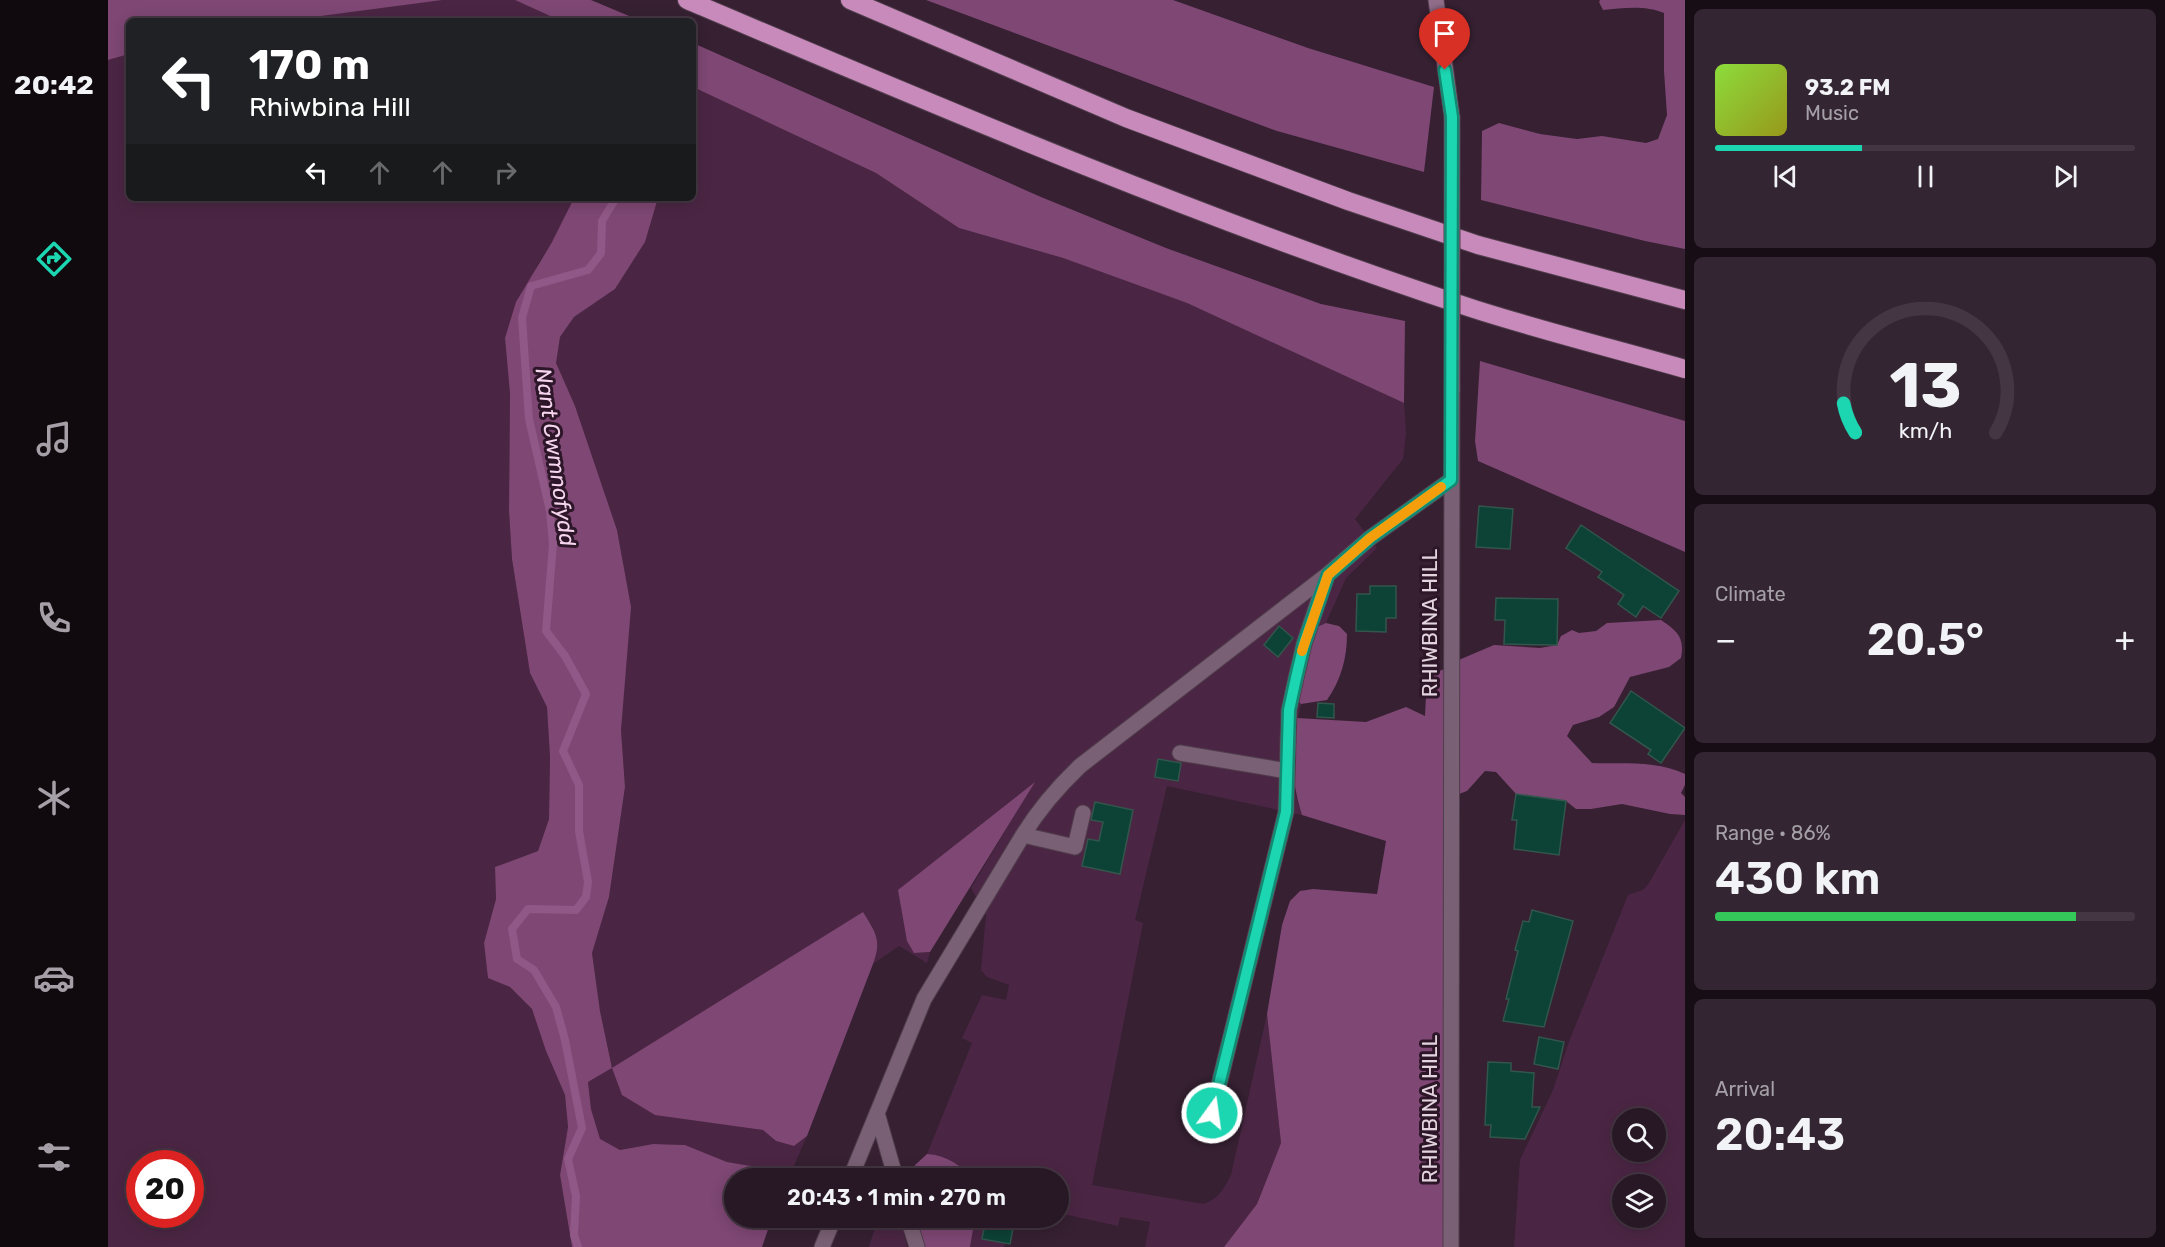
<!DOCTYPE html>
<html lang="en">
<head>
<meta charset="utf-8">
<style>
  body { margin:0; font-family:Rubik,sans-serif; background:#342532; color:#f1f3f6; height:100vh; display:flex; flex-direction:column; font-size:22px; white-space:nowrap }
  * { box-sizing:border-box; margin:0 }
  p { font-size:20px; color:#a5a0a7 }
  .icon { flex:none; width:33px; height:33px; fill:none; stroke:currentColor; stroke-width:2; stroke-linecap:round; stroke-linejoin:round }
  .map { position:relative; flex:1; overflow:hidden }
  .drawer { display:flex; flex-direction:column; gap:9px; padding:9px; background:#160d15; width:480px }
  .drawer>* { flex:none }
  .hud { position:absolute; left:18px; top:18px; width:570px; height:183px; border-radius:9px; box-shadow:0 3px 15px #0003,0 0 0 2px #443743; background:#202124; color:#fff; overflow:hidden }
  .buttons { position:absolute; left:1504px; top:1108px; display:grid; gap:12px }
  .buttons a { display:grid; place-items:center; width:54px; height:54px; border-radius:50%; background:#281826; box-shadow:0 3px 15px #0003,0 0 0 2px #443743; font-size:30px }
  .speed { position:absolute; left:18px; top:1150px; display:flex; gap:12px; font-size:30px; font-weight:700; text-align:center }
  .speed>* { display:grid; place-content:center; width:78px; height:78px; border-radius:50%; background:#281826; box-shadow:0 3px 15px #0003,0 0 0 2px #443743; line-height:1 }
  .speed .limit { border:9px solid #d22; background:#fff; color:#111 }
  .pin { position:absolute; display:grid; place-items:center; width:51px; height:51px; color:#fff; margin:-62px -26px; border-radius:50% 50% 50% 0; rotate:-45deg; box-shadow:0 0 6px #0007 }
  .pin .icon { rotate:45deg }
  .me { position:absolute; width:66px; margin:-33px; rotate:14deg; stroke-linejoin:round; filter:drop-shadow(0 0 4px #0008) }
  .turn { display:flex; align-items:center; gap:21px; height:126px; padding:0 24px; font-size:27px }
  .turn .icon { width:78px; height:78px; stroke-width:2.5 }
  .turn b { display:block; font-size:42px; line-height:51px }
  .lanes { display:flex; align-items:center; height:57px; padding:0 24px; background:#0003; justify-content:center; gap:30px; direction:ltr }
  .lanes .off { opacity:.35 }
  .big { font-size:45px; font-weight:600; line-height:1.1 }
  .drawer .widget { flex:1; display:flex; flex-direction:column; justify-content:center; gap:9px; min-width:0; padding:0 21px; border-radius:9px; background:#342532 }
  .drawer .dial { align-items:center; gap:0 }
  .dial svg { height:156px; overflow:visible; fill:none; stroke:#443743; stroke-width:7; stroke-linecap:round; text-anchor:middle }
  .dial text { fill:#f1f3f6; stroke:none }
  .song { display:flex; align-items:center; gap:18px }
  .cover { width:72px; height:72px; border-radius:9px; background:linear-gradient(135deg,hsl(90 70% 55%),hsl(60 70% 35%)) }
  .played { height:6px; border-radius:3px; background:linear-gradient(90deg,#1cd5b1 35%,#443743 35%) }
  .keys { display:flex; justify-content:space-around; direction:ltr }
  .heat { display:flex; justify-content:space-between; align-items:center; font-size:33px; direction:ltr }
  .charge { height:9px; border-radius:4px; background:linear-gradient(90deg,#34c759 86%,#443743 0) }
  .trip { position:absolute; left:616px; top:1168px; width:345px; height:60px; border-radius:30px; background:#281826; box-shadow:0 3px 15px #0003,0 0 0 2px #443743; font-weight:600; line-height:60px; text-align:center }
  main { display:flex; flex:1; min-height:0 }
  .tab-bar { display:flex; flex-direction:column; width:108px; justify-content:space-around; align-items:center; background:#100a0f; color:#a5a0a7 }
  .tab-bar .icon { width:42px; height:42px }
  .tab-bar .selected { color:#1cd5b1 }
  .tab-bar b { font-size:27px; color:#f1f3f6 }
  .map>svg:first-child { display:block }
  .green { fill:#4b2644; fill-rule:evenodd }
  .forest { fill:#7e4774 }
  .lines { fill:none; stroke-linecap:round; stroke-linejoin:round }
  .stream { stroke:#905886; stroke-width:8 }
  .building { fill:#0d4236; stroke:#32564c; stroke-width:1.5 }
  .lane-casing { stroke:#503e4c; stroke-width:17 }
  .street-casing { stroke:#503e4c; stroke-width:17 }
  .secondary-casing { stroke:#503e4c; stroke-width:17 }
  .highway-casing { stroke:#503e4c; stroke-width:20 }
  .lane { stroke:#7a6074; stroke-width:15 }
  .street { stroke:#7a6074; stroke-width:15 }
  .secondary { stroke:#916d89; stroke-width:15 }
  .highway { stroke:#c88abb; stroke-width:18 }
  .secondary-bridge-casing { stroke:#503e4c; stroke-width:17; stroke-linecap:butt }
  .secondary-bridge { stroke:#916d89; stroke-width:15 }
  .route-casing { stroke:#128a73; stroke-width:15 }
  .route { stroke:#1cd5b1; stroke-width:10 }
  .slow { stroke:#f59e0b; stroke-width:10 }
  .labels { text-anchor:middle; stroke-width:6; stroke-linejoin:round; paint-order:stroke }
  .street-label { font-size:21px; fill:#e2d3de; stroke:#2c1628 }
  .water-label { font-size:22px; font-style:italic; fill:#f6d5ef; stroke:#2c1628 }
</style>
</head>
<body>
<main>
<nav class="tab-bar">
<b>20:42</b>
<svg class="icon selected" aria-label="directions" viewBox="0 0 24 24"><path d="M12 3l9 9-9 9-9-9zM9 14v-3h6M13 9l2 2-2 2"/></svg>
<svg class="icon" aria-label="music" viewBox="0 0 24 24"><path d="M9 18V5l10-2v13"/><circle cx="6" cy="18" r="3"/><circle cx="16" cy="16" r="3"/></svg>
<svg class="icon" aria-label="phone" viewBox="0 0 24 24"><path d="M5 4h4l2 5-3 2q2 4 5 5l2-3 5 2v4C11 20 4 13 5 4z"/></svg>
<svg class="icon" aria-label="climate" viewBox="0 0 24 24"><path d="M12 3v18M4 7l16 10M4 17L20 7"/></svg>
<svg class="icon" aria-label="car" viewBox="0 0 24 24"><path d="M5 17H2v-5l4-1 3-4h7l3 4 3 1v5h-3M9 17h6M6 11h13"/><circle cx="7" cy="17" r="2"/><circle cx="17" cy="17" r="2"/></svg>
<svg class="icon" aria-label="filters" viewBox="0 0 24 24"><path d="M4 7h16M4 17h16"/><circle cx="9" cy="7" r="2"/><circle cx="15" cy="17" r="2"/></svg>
</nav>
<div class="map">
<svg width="1577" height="1247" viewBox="0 0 1577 1247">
  <rect width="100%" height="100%" fill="#362032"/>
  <path class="green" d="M330,0H407L453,21H170Z
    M21,54V198H466L444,242L430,264L397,338L402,394L401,511L404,559L422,673L439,707L442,757L441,819L430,851L387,867L388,899L376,943L380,977L402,987L424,1009L438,1051L457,1095L460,1127L452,1175L464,1247H0V60ZM32,1164H82V1215H32Z
    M585,87L768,173L851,228L955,258L1079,303L1296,403L1298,434L1295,459L1247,519L1269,548L1238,578L1218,623L1209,627L1188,698L1193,704L1185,742L1186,789L1194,815L1059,786L1027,920L1035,923L984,1185L1096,1204C1111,1198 1116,1189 1123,1175L1159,1014L1173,1143L1149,1204L1116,1247H1037L1042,1222L1012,1217L1010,1226L951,1213V1179H867C853,1166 839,1155 819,1154L864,1043L854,1038L874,995L898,1000L901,985L879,977L873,970L878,915L863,888L925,784L806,953L822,952L819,963L791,946L765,964C774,941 769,931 754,912L583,1119L655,1130L668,1141L686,1146L699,1136L680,1179H669L655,1168L619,1162L577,1145L545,1144L512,1150L492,1140L483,1109L480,1082L504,1068L492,1011L484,953L501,897L517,787L513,730L515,563L509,530L467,406L447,363L452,337L466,317L507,289L537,242L550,198H585Z
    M1577,820V1247H1406L1412,1160L1445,1090L1462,1039L1520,895L1535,890L1541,883ZM1515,1119H1548V1152H1515ZM1515,1185H1548V1218H1515Z
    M770,1218H792L799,1247H761Z
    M867,1218H878L874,1239L897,1243L896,1247H862Z"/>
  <path class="forest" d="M0,0H334L175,21H21V54L0,60Z
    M407,0H483L533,21H453Z
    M818,0H1065L1200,48L1326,87L1316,172L1169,131Z
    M1492,0H1577V249L1537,241L1373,200L1374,131L1391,123L1432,134L1469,139L1494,136L1538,143L1550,139L1559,115L1556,71V13C1537,5 1515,8 1495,10L1491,2Z
    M585,43L933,197L1058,248L1213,304L1297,321L1296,403L1079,303L955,258L851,228L768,173L585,87Z
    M466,198H550L537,242L507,289L466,317L452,337L448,363L467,406L509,530L523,607L513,730L517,787L501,897L484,953L492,1011L504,1068L755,912C768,933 774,940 765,964L699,1136L686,1146L668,1141L655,1130L547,1115L514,1095L504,1068L480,1082L483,1109L492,1139L512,1150L545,1144L577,1145L619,1162L655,1168L669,1177V1179H627V1218H664L654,1247H464L452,1175L460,1127L457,1095L438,1051L424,1009L402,987L380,978L376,943L388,899L387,867L430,851L441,819L442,757L439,707L422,673L404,559L401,511L402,394L397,338L408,302L444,242Z
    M1372,361L1577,421V552L1370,461L1367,441Z
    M1553,620C1569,631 1577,637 1573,658L1561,667L1522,677L1506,707L1491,717L1465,725L1459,736L1484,763C1515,764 1549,760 1577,774V785L1573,793L1577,797V815L1562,814L1514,804L1483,809H1468L1458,801L1408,794L1388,772L1377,771L1359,791L1343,797V1247H1116L1149,1204L1173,1143L1159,1014L1174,925L1182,901L1192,891L1205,889L1269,894L1278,841L1194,815C1183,780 1183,754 1189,718L1258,722L1298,707L1317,716L1319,675L1343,667L1353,659L1386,645L1432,648L1449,645L1453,636L1464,630L1471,633L1488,631L1499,623Z
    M1218,623L1231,626L1239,634C1239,658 1233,680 1219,700L1193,704L1188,698L1190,689L1209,627Z
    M927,782L822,952L806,953L799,941L790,890Z
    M819,1154C839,1155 853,1166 867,1179H806L807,1165Z
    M808,1218H867L862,1247H816Z"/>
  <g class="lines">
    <path class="stream" d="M470,1247L466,1235L468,1196L460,1159L474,1128L457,1040L448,1007L426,970L409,959L404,929L420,909L468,910L478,897L480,882L471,831V785L455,751L478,694L457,656L438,631L445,544L442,511L421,419L414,318L423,286L480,270L493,253L494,221L508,198"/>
  </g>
  <path class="building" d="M1371,506L1405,509L1402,549L1368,547Z
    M1473,525L1571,591L1553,618L1535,606L1528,617L1510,604L1516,595L1490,577L1494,572L1458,548Z
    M1262,586H1288V618H1278V632L1248,631L1249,594H1262Z
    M1388,598L1450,599L1449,645L1396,644L1397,620H1387Z
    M1171,626L1185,638L1170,657L1156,645Z
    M1523,691L1577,728L1553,763L1540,754L1543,750L1502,723Z
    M1210,703L1226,704V718L1209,717Z
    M1050,759L1073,763L1070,781L1047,777Z
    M1408,794L1458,801L1451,855L1406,849L1409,820H1404Z
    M987,802L1025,810L1012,874L974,866L980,839L991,841L995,822L983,820Z
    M1424,910L1465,921L1436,1027L1395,1021L1401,999H1398L1410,951L1407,950L1415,921L1421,922Z
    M1431,1037L1456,1042L1450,1069L1426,1064Z
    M1380,1062L1403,1063V1071L1426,1073L1424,1107H1432L1417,1139L1382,1137L1383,1125H1377Z
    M878,1218H907L902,1244L874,1239Z"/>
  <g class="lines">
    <g class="lane-casing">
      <path id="lane" d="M1072,753L1179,771
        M915,835L967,847L975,813
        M769,1113L788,1179
        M1104,1113L1178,812L1181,710L1188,678L1196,644L1219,575
        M742,1179L816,999L915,835C931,809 950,787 972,766L1219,575L1262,538L1343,480
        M800,1218L809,1247
        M714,1247L726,1218"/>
    </g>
    <g class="street-casing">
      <path id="street" d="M1343,1247L1344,390"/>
    </g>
    <g class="secondary-casing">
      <path id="secondary" d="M1328,0L1344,117"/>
    </g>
    <g class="highway-casing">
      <path id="highway" d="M579,0C838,110 1098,221 1366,309C1435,331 1507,349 1577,369
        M742,0L1018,118L1240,201L1370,245L1577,300"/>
    </g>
    <use href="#lane" class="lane"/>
    <use href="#street" class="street"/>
    <use href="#secondary" class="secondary"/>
    <use href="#highway" class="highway"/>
    <g class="secondary-bridge-casing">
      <path id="secondary-bridge" d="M1344,390V117"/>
    </g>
    <use href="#secondary-bridge" class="secondary-bridge"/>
  </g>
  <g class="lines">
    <g class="route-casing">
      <path id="route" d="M1104,1113L1178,812L1181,710L1188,678L1196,644L1220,575L1262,538L1343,480L1344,117L1337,70"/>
    </g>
    <use href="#route" class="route"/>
    <path class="slow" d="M1194,651L1220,575L1262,538L1333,487"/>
  </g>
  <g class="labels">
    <g class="street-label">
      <text transform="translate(1322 623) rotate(-90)" y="7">RHIWBINA HILL</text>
      <text transform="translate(1322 1109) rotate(-90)" y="7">RHIWBINA HILL</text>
    </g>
    <g class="water-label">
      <text transform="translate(448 457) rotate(82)" y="8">Nant Cwmnofydd</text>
    </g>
  </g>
</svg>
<div class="buttons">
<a><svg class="icon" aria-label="search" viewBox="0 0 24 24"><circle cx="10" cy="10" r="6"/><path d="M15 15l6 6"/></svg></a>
<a><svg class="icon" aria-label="layers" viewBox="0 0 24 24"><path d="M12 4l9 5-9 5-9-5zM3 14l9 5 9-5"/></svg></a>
</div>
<div class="speed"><div class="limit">20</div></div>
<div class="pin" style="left:1337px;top:70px;background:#d93025"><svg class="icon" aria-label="arrive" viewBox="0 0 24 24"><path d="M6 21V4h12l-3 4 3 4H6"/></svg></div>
<svg class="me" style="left:1104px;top:1113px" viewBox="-20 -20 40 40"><circle r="17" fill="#1cd5b1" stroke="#fff" stroke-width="3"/><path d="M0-11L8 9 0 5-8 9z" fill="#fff"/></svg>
<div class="trip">20:43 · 1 min · 270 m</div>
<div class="hud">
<div class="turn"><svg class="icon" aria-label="left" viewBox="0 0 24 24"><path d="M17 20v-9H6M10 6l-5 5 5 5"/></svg><div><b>170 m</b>Rhiwbina Hill</div></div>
<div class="lanes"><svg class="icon" aria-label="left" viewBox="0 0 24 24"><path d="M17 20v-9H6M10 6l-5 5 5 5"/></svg><svg class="icon off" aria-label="ahead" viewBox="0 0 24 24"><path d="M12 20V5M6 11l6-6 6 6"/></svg><svg class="icon off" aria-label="ahead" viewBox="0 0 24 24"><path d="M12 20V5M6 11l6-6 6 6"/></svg><svg class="icon off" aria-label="right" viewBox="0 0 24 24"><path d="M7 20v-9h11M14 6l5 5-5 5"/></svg></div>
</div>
</div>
<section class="drawer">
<div class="widget">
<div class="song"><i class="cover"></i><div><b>93.2 FM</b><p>Music</p></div></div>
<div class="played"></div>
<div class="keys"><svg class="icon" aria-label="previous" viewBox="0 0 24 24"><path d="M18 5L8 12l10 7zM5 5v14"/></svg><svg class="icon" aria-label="pause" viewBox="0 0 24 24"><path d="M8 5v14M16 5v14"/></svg><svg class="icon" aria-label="next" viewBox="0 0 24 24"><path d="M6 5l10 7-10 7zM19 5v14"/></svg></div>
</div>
<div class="widget dial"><svg viewBox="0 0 100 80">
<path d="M14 69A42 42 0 1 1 86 69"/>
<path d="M14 69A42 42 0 0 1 8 54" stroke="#1cd5b1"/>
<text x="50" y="56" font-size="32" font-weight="700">13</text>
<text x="50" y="72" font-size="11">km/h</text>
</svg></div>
<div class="widget"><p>Climate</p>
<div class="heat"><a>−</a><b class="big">20.5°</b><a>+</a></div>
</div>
<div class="widget"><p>Range · 86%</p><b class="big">430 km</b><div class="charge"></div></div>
<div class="widget"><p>Arrival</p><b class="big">20:43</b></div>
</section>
</main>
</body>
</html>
